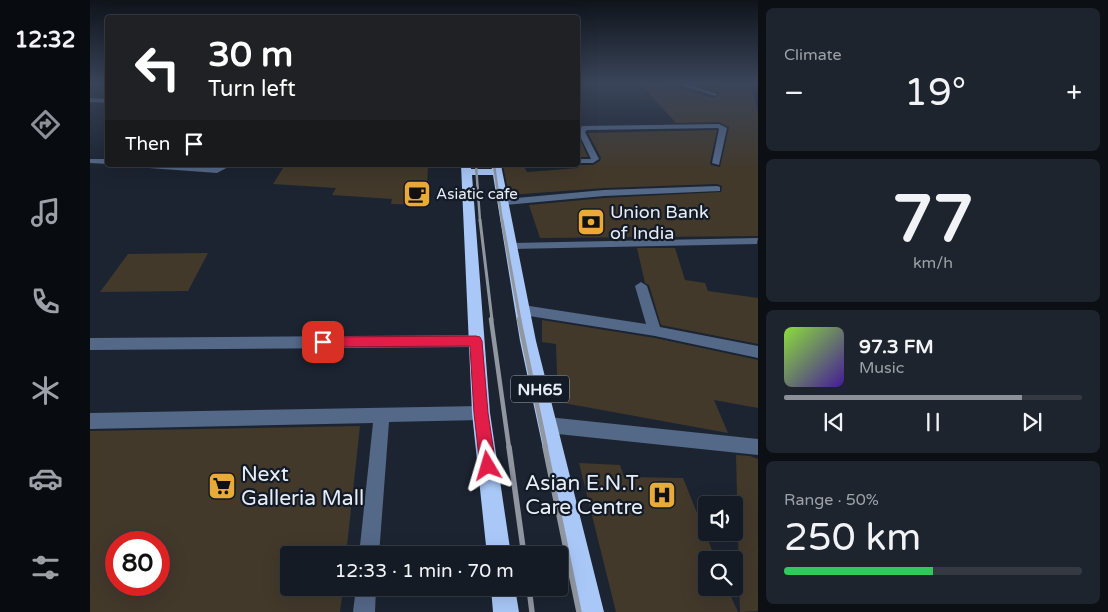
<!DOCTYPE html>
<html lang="en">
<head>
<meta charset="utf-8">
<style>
  body { margin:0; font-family:"Varela Round",sans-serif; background:#1e242d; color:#f1f3f6; height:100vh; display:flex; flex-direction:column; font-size:19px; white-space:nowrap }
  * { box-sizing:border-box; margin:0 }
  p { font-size:16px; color:#9da1a7 }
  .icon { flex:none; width:28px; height:28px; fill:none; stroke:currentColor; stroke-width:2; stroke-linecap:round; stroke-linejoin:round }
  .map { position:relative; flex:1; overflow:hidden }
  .drawer { display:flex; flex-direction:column; gap:8px; padding:8px; background:#0c0f14; width:350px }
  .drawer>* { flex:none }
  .top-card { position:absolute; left:15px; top:15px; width:475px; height:152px; border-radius:5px; box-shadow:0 5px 20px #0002,0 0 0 1px #343942; background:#202124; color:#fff; overflow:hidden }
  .controls { position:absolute; left:608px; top:496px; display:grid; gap:10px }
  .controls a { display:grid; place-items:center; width:45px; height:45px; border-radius:5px; background:#151b25; box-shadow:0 5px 20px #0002,0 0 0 1px #343942; font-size:25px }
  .speed { position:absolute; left:15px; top:531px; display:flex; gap:10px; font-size:25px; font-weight:700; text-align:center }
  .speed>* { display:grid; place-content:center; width:65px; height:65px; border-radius:50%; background:#151b25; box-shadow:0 5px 20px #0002,0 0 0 1px #343942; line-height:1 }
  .speed .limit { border:8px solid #d22; background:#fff; color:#111 }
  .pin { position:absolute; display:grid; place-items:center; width:42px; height:42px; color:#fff; margin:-21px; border-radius:10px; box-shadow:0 2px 8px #0006 }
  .me { position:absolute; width:55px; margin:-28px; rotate:353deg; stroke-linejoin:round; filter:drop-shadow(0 0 4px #0008) }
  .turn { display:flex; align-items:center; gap:18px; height:105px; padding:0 20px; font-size:22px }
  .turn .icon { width:65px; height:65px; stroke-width:2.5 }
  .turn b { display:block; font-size:35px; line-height:42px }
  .then { display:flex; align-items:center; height:48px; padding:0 20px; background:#0003; gap:10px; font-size:19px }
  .big { font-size:38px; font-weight:600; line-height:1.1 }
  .drawer .widget { flex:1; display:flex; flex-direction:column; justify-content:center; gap:8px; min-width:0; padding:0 18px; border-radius:8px; background:#1e242d }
  .drawer .dial { align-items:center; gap:0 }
  .dial b { font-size:65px; line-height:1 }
  .song { display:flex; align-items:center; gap:15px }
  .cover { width:60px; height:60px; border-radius:8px; background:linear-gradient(135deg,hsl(90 70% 55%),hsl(260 70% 35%)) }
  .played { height:5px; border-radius:2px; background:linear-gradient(90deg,#8c9099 80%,#343942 80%) }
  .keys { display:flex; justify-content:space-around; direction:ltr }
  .heat { display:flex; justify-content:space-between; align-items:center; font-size:28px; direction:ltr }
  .charge { height:8px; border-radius:4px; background:linear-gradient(90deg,#34c759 50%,#343942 0) }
  .trip { position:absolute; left:190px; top:546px; width:288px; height:50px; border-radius:5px; background:#151b25; box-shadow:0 5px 20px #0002,0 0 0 1px #343942; font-weight:600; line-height:50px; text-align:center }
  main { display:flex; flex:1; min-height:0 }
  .tabs { display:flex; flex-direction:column; width:90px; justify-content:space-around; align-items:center; background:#080b0f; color:#9da1a7 }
  .tabs .icon { width:35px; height:35px }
  .tabs .on { color:#8c9099 }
  .tabs b { font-size:22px; color:#f1f3f6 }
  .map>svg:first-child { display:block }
  .building { fill:#42392b; fill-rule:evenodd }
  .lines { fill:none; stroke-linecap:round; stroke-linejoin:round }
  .minor { fill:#546888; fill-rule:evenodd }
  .highway { fill:#a9c8f8; fill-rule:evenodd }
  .rail-far3 { stroke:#9097a1; stroke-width:2.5 }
  .rail-far2 { stroke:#9097a1; stroke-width:3 }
  .rail-far1 { stroke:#9097a1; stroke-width:4.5 }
  .rail { stroke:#9097a1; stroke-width:5.5 }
  .route { fill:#e11d48; stroke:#92132f }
  .labels { text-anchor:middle; stroke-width:4.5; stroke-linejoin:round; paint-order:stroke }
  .far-poi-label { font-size:15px; fill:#e8eef6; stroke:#131b27; text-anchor:start }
  .shield { fill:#131b27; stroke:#a8afb8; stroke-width:1 }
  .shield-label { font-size:16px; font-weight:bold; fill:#e8eef6 }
  .poi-label { font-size:18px; fill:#e8eef6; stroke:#131b27; text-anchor:start }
  .near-poi-label { font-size:21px; fill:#e8eef6; stroke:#131b27; text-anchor:start }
</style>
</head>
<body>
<main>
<nav class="tabs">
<b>12:32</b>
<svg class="icon on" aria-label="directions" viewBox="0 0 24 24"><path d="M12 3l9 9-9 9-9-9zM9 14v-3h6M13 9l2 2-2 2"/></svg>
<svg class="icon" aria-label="music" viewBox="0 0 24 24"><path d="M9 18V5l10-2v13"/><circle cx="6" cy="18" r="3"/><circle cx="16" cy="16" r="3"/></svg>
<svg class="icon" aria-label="phone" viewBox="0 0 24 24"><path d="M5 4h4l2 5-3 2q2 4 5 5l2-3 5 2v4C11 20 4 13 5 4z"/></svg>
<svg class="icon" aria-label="climate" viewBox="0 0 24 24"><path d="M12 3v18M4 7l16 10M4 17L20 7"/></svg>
<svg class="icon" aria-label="car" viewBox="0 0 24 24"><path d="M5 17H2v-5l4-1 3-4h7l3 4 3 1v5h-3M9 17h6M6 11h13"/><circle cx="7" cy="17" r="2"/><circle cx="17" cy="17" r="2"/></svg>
<svg class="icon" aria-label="filters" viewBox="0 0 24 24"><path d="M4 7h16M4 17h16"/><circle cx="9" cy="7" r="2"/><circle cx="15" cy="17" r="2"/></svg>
</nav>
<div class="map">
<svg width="668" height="612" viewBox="0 0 668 612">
  <rect width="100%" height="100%" fill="#1c2431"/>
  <path class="building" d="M550,84H574L624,98L630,93L609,86L661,84L668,112V236L450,238L439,205L514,198L631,192L632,186L627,184L514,188L419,195L413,166L433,165L437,172L488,168V165H503L510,161L511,158L498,133L627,130L620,163L621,165L630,167L639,127L629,122L586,123Z
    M488,135L498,157H488Z
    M195,165L338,166L336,205L301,204L302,199L242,195L246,188L183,184Z
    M547,248H585L595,280L615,283L618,291L668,298V344L571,325L559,285L555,283Z
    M118,253L98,291L10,292L38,254Z
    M452,320L565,338L668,360V408L624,400L638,433L468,402L466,344L452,342Z
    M270,426L256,555H199V588H253L250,612H0V431ZM26,542H69V585H26Z
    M646,455L660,456L668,459V611L650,612Z
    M489,463L530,465L534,477L593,478L626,560H616V588H637L648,612H526Z"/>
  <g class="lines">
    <path class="minor" d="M587,84H598L628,94L625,96Z
      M0,98L18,99V103L0,102Z
      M629,124L637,128L629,165L622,163L629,129L628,128L497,130L495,132L509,159L503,163H488V159H501L488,132L492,126Z
      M0,159H18V164L0,163Z
      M55,165L126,167L131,165H142L127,173L59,168Z
      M627,186L630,187V191L514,196L414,205L409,202L414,199L514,190Z
      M668,238L667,244L422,249L417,246L422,243Z
      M551,282L557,286L570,327L668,346V358L565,336L433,315L429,313L427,310L429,307L433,305L556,324L545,286Z
      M386,335L391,337L393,341L391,345L386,347L0,350V338Z
      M391,406L397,408L399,413L397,418L391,420L299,422L289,555H269L283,423L0,429V413Z
      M458,417L668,439V455L458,433L452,430L450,425L452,420Z
      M266,588H286L285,612H263Z"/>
    <path class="highway" d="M371,165H381V169H402L401,165H411L446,341L514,612H488L430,341L403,175H382L400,413L421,555H397L382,413Z
      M401,588H425L429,612H403Z"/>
    <path class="rail-far3" d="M386,165L390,221
      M404,165L412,221"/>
    <path class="rail-far2" d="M390,220L402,320
      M412,220L430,320"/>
    <path class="rail-far1" d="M401,319L419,448
      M429,319L456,448"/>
    <path class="rail" d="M419,447L434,555
      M455,447L489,612
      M439,588L442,612"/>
  </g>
  <linearGradient id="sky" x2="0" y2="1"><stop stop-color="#0f141b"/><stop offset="0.49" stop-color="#3a455a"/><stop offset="1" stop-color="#3a455a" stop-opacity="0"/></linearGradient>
  <rect width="668" height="170" fill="url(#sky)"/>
  <path class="route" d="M386,336L390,337L392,341L398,413L406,466L403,472L398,474L392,472L390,466L384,413L380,346L233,347L229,346L227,342L229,339L233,337Z"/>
  <defs>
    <g id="cafe-square" transform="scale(1.4375)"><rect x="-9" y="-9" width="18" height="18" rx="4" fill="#eaaa38" stroke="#131b27"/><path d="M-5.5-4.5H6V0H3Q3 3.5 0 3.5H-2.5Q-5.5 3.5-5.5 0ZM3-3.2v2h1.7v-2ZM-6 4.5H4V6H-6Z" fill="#111"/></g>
    <g id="bank-square" transform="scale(1.4375)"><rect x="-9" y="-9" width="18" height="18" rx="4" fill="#eaaa38" stroke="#131b27"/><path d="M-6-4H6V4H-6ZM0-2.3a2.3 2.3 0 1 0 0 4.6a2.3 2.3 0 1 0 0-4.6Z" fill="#111"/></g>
    <g id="supermarket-square" transform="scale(1.4375)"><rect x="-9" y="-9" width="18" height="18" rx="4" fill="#eaaa38" stroke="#131b27"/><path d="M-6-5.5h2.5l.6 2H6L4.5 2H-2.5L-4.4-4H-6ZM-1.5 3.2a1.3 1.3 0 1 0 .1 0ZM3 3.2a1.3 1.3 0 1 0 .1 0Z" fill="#111"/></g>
    <g id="hospital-square" transform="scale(1.4375)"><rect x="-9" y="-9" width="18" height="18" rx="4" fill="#eaaa38" stroke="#131b27"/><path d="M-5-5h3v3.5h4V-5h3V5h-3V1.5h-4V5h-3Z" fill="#111"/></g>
  </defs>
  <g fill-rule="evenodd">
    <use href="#cafe-square" x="327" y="194"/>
    <use href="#bank-square" x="501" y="222"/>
    <use href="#supermarket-square" x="132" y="486"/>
    <use href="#hospital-square" x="572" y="495"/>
  </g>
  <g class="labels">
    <g class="far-poi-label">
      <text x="346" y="199">Asiatic cafe</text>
    </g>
    <rect class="shield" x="421" y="375.5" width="58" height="27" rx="4"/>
    <g class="shield-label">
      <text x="450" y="395">NH65</text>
    </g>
    <g class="poi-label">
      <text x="520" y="218">Union Bank<tspan x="520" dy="21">of India</tspan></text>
    </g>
    <g class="near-poi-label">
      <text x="151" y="481">Next<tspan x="151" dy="24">Galleria Mall</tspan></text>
      <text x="553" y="490" text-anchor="end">Asian E.N.T.<tspan x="553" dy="24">Care Centre</tspan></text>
    </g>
  </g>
</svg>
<div class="controls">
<a><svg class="icon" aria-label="sound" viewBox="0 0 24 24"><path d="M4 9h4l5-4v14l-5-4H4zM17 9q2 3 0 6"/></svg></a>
<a><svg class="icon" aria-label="search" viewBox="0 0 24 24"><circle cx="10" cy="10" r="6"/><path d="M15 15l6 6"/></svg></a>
</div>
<div class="speed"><div class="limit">80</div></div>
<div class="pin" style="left:233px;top:342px;background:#d93025"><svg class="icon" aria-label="arrive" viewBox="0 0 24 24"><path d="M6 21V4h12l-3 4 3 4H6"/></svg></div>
<svg class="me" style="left:398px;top:466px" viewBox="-20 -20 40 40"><path d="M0-17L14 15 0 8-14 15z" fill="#e11d48" stroke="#fff" stroke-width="4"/></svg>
<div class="trip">12:33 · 1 min · 70 m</div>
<div class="top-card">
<div class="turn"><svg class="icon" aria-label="left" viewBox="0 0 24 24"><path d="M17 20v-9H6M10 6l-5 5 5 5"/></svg><div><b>30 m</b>Turn left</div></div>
<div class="then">Then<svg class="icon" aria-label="arrive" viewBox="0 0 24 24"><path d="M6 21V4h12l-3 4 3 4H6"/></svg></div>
</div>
</div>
<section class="drawer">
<div class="widget"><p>Climate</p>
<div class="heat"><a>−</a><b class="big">19°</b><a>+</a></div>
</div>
<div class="widget dial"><b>77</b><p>km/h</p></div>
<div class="widget">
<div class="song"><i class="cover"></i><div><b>97.3 FM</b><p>Music</p></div></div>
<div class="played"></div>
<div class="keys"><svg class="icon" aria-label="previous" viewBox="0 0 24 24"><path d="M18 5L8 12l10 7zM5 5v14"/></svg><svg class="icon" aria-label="pause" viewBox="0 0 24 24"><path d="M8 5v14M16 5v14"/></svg><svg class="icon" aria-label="next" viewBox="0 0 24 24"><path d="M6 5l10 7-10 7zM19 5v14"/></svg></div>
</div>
<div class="widget"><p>Range · 50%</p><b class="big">250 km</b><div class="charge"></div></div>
</section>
</main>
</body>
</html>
